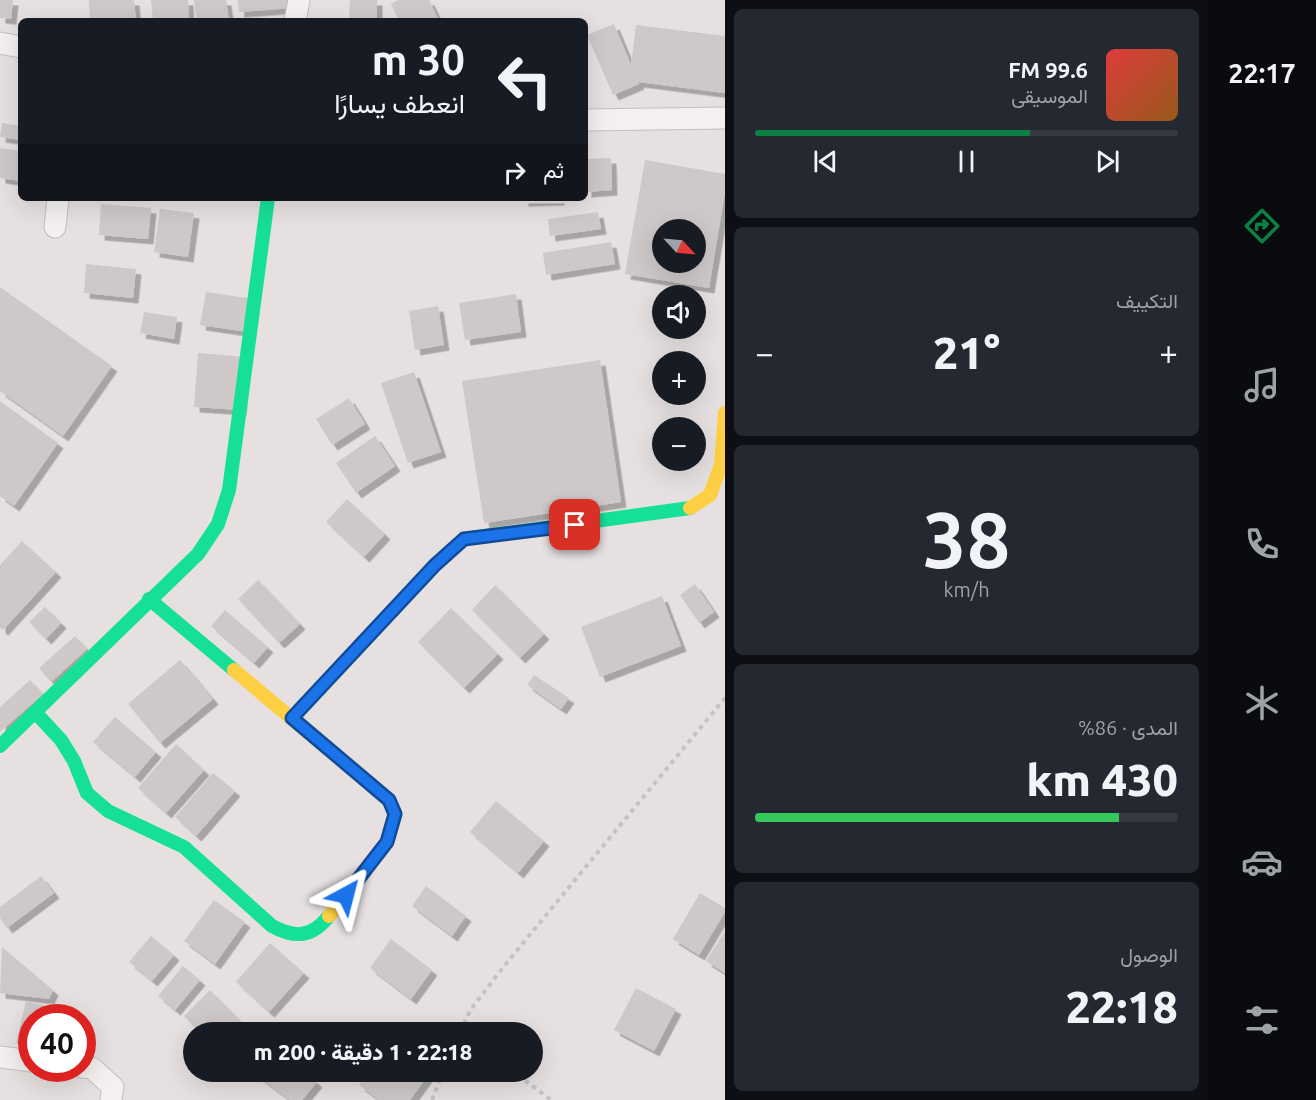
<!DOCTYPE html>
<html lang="ar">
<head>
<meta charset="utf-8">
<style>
  body { margin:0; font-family:Ubuntu,Vazirmatn,sans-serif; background:#242831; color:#f1f3f6; direction:rtl; height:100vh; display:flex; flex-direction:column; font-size:22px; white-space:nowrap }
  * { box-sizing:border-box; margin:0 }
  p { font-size:20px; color:#9ea1a6 }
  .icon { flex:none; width:33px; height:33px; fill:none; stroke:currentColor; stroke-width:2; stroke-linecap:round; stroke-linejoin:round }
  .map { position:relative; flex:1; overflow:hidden; direction:ltr }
  .details { display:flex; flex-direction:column; gap:9px; padding:9px; background:#0d0f14; width:483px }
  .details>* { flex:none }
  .hud { position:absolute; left:18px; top:18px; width:570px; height:183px; border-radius:9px; box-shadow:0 6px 24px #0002; direction:rtl; background:#171b24; color:#f1f3f6; overflow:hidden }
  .needle { width:39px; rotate:116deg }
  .buttons { position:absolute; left:652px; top:219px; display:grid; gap:12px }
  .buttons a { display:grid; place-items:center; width:54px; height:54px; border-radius:50%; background:#171b24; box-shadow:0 6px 24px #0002; font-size:30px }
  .speed { position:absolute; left:18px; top:1004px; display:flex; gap:12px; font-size:30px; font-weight:700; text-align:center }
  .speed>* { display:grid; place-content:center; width:78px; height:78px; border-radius:50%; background:#171b24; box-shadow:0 6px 24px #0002; line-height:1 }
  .speed .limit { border:9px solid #d22; background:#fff; color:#111 }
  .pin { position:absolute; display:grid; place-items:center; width:51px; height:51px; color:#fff; margin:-26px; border-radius:12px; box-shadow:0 3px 9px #0006 }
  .me { position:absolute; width:66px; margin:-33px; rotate:38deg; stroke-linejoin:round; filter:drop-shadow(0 0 4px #0008) }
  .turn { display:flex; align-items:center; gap:21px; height:126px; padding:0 24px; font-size:27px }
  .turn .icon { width:78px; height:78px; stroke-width:2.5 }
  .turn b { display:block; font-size:42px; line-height:51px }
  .then { display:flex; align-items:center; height:57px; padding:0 24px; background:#0003; gap:12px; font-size:22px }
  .big { font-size:45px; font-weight:800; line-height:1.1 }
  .details .widget { flex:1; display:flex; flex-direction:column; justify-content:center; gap:9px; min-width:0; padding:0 21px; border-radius:9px; background:#242831 }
  .details .dial { align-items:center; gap:0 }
  .dial b { font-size:78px; line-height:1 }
  .song { display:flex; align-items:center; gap:18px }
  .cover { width:72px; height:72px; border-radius:9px; background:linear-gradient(135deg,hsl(0 70% 55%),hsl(30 70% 35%)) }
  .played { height:6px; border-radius:3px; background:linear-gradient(90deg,#0b8043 65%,#363941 65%) }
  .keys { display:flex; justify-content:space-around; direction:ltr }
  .heat { display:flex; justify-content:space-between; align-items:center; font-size:33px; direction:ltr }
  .charge { height:9px; border-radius:4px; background:linear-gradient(90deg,#34c759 86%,#363941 0) }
  .trip { position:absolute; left:183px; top:1022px; width:360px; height:60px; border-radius:30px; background:#171b24; box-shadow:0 6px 24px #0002; font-weight:800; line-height:60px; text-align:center; direction:rtl }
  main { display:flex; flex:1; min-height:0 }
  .tab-bar { display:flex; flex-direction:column; width:108px; justify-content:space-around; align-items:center; background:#090b0e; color:#9ea1a6 }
  .tab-bar .icon { width:42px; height:42px }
  .tab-bar .selected { color:#0b8043 }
  .tab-bar b { font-size:27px; color:#f1f3f6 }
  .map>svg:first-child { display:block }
  .building { fill:#cec8c8; fill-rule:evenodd; filter:url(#shadow) }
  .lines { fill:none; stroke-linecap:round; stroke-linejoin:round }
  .street-casing { stroke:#c4bebe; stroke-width:23 }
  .path { stroke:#c8c1c1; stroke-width:4; stroke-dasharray:4.5 4.5; stroke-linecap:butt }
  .street { stroke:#f3f0ef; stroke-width:21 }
  .fast { stroke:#16e098; stroke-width:14 }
  .slow { stroke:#ffcf43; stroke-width:14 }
  .route-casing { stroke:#114b97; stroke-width:15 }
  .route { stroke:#1a73e8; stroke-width:10 }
</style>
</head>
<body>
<main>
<nav class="tab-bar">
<b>22:17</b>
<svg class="icon selected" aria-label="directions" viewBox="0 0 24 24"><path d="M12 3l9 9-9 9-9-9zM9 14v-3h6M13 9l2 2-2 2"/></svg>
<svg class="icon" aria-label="music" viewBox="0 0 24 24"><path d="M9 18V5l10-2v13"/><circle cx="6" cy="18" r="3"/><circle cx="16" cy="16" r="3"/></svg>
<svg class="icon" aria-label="phone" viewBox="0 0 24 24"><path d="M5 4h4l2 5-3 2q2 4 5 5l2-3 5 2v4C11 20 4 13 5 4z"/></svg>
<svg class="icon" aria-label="climate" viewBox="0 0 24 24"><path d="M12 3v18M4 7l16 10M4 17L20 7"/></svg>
<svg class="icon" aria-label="car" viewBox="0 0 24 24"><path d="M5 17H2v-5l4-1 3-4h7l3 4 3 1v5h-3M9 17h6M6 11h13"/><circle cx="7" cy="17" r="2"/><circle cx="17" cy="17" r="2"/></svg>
<svg class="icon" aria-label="filters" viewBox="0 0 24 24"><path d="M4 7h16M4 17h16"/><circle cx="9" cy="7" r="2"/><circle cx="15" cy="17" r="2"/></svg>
</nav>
<section class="details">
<div class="widget">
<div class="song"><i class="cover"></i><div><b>99.6 FM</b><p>الموسيقى</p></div></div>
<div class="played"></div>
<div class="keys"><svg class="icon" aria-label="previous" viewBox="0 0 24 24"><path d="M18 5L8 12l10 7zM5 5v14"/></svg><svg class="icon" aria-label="pause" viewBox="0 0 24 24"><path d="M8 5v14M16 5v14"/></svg><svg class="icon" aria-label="next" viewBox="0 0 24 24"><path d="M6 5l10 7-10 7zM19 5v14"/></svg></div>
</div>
<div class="widget"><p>التكييف</p>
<div class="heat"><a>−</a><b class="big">21°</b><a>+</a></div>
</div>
<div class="widget dial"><b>38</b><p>km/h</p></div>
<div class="widget"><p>المدى · 86%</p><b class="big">430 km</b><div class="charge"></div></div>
<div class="widget"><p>الوصول</p><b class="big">22:18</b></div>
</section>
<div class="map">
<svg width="725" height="1100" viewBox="0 0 725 1100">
  <defs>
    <filter id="shadow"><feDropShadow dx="5.5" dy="5.5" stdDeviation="0" flood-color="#0004"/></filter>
  </defs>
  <rect width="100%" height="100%" fill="#e6e0e0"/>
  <path class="building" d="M0,0H13L11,19L0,18Z
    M89,0H134L136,21H90Z
    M151,0H188L189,21H153Z
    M194,0H226L229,21H197Z
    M238,0H292L293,8L239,12Z
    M350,0H377V21H349Z
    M398,0H429L439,21H399L391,4Z
    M614,24L631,65L636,25L725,36V93L638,82L639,84L613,95L587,35Z
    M2,123L21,126V140L0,137Z
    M0,148L21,151V181L0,178Z
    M611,158L612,190L586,192L585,159Z
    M645,160L725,174V192L709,288L625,274ZM663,230H696V262H663Z
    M523,198H559V200L523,201Z
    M101,204L151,208L148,239L99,235Z
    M160,209L194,213L188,257L154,252Z
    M598,212L601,229L550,236L548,219Z
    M611,242L615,264L546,275L543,253Z
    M86,264L136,269L133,298L84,293Z
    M0,287L112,366L63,436L0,391Z
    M206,292L253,299L248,332L200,325Z
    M516,294L521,332L465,340L459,303Z
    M438,306L444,345L415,350L409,311Z
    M144,312L177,317L174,339L140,333Z
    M198,353L245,357L241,410L194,407Z
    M600,360L621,502L484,523L462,381Z
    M414,372L441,452L408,463L381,383Z
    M349,398L365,424L332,445L316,419Z
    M0,401L58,443L14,506L0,496Z
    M375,436L395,466L356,493L336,463Z
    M347,499L385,534L364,557L326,522Z
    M22,541L56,572L3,630L0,628V565Z
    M258,580L300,624L279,643L238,599Z
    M695,584L714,612L699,623L680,595Z
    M495,585L544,634L520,658L472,610Z
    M662,596L681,646L600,677L581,627Z
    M45,607L61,623L46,639L29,622Z
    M451,608L498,654L464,688L418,642Z
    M225,610L268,647L254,663L211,626Z
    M75,636L87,649L51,682L39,668Z
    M180,660L213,699L160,743L128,704Z
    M534,675L569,698L561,709L527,685Z
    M30,680L43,694L0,732V707Z
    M115,717L156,752L135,777L93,742Z
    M176,744L204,770L166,813L138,788Z
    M213,773L235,791L196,836L175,817Z
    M496,801L544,841L518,873L470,832Z
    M41,876L54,893L7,928L0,918V907Z
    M426,886L466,916L452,936L412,906Z
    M700,893L725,908V912L699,955L673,939Z
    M214,900L245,922L215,964L184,941Z
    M725,931V973L706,961Z
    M151,936L174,955L152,981L129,962Z
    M391,939L432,970L411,999L370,968Z
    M270,943L304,973L269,1012L236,982Z
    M2,947L53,990L49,999L0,993Z
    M183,966L200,980L175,1010L158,996Z
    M636,988L676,1009L654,1051L614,1030Z
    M210,990L251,1032H199L184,1016Z
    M26,1001L59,1009L57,1017H32V1047L16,1043Z
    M256,1071H303L317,1082L302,1100H290L254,1073Z
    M369,1071H431L410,1100H379L359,1085Z"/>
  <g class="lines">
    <g class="street-casing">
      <path id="street" d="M295,21L299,0
        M0,43L21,47
        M585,120L725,118
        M55,227L58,198
        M0,1057L32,1061
        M82,1067L92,1068L113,1087L111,1100"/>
    </g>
    <path class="path" d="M460,1032L471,1009L505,965L725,698
      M518,1075L551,1100
      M432,1100L443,1071"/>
    <use href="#street" class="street"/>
    <path class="fast" d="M149,599L234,670
      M35,712L61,740L74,761L87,793L108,811L184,847L272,926C296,939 312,937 329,916
      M292,718L435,565L464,539L690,508
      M0,746L198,554L218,524L229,490L268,198"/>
    <path class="slow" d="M690,508L710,495L721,465L725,413
      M234,670L389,800L395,814L387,842L329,916"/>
  </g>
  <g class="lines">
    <g class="route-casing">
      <path id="route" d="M346,895L387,842L395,814L389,800L292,718L435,565L464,539L575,525"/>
    </g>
    <use href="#route" class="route"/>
  </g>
</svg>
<div class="buttons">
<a><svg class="needle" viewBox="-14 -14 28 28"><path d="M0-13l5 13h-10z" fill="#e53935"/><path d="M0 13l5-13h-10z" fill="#9ea1a6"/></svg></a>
<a><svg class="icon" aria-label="sound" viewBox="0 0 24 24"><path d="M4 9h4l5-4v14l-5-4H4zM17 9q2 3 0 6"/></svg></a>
<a>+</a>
<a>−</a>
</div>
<div class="speed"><div class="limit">40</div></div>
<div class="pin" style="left:575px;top:525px;background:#d93025"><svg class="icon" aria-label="arrive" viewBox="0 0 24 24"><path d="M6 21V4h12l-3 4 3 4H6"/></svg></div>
<svg class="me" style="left:346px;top:895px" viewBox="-20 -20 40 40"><path d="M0-17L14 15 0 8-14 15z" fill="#1a73e8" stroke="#fff" stroke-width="4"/></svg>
<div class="trip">22:18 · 1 دقيقة · 200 m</div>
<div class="hud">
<div class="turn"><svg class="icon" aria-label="left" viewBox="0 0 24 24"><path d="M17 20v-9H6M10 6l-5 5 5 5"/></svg><div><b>30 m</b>انعطف يسارًا</div></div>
<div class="then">ثم<svg class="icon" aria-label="right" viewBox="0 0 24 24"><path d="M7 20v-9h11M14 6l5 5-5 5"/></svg></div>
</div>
</div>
</main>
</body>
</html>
